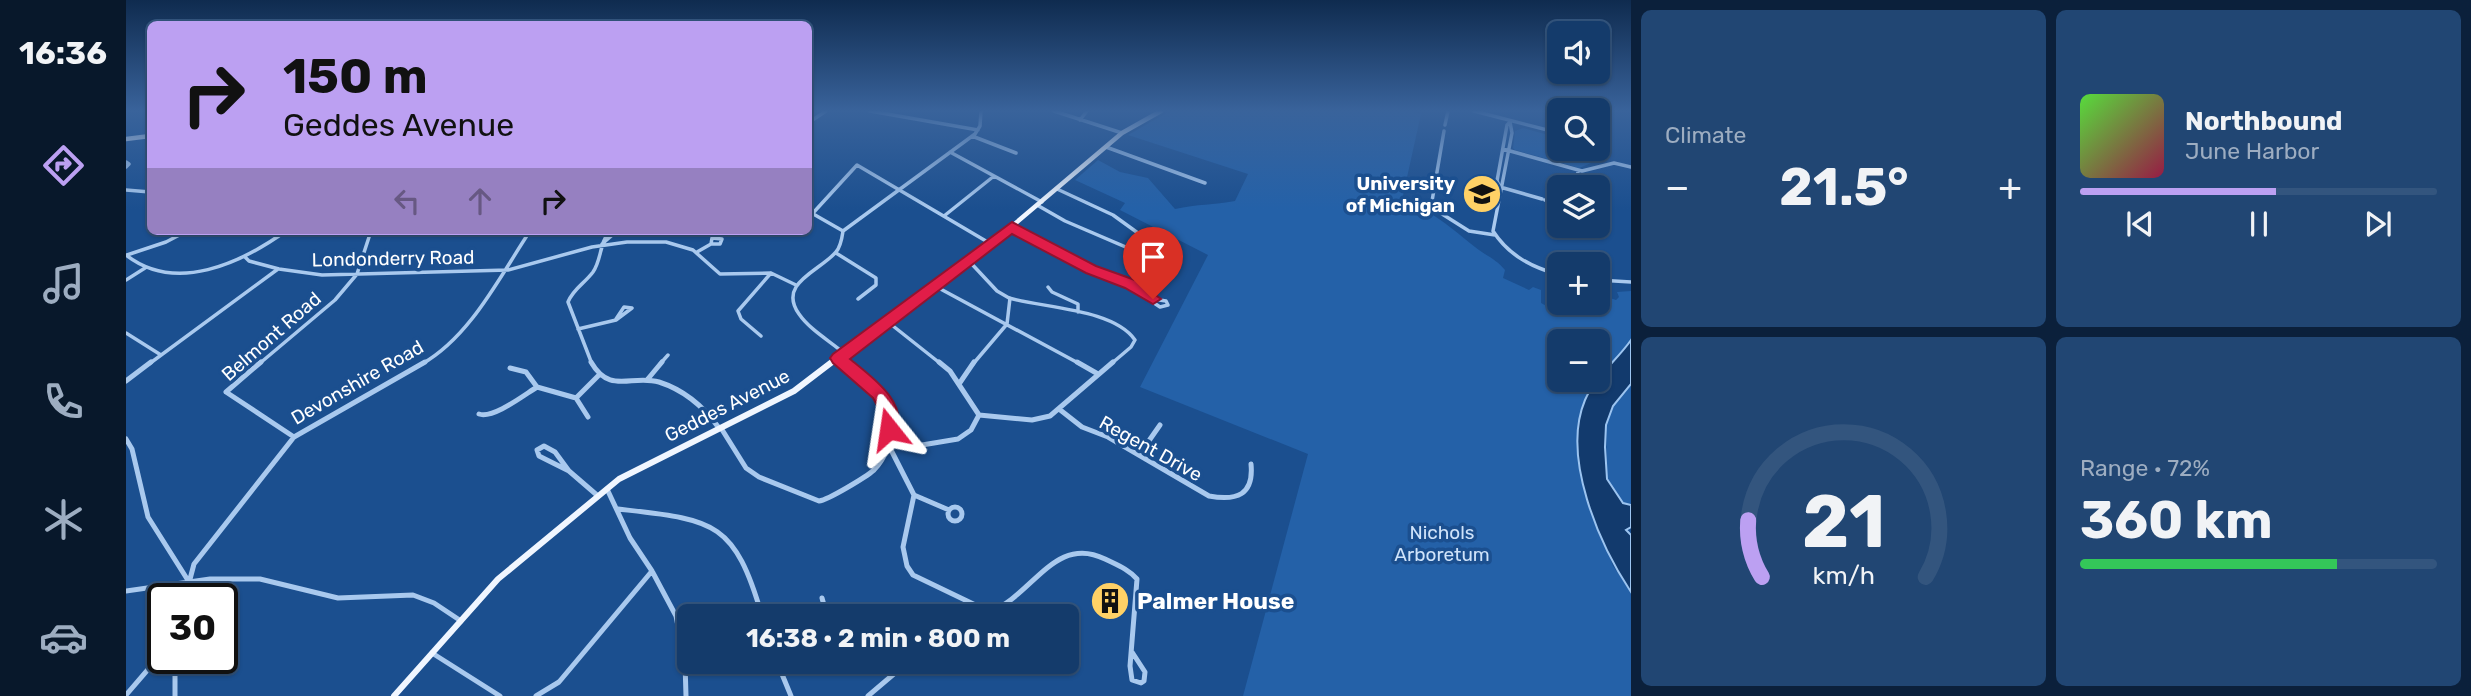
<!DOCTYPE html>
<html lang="en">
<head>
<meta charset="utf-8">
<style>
  body { margin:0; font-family:Rubik,sans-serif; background:#214673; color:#f1f3f6; height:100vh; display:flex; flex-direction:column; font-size:26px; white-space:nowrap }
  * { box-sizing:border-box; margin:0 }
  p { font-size:23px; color:#9dadc1 }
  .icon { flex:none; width:38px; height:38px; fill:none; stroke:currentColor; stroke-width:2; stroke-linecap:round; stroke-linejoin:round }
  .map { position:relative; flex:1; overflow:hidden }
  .side { display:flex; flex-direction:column; gap:10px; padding:10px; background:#0b203b; width:840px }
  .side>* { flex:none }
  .hud { position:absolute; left:21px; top:21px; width:665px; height:214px; border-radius:10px; box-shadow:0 2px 5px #0004,0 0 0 2px #33557e; background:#bca0f2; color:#111; overflow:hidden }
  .fabs { position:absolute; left:1421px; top:21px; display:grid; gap:14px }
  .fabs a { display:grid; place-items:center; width:63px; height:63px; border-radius:10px; background:#143b6b; box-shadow:0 2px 5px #0004,0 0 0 2px #33557e; font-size:35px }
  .speed { position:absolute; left:21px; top:583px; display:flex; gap:14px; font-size:35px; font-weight:700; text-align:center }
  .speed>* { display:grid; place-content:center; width:91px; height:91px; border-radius:50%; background:#143b6b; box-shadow:0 2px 5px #0004,0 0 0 2px #33557e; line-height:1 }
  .speed .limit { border:4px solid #111; border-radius:10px; background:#fff; color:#111 }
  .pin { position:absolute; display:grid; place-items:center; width:60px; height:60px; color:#fff; margin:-72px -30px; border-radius:50% 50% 50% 0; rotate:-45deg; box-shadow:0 0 7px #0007 }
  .pin .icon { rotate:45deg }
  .me { position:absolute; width:77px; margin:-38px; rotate:345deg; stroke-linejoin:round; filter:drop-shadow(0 0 5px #0008) }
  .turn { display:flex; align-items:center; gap:24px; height:147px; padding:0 21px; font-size:32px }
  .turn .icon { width:91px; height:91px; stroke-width:2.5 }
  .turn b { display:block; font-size:49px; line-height:60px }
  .lanes { display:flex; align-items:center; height:66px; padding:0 21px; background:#0003; justify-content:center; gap:35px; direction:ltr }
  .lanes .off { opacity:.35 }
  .big { font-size:52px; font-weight:700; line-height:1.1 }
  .side .tile { flex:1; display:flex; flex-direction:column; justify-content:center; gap:10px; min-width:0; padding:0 24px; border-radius:10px; background:#214673 }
  .side .dial { align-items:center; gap:0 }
  .dial svg { height:182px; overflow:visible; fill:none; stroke:#33557e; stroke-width:7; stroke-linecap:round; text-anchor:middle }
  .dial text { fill:#f1f3f6; stroke:none }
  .song { display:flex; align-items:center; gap:21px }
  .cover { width:84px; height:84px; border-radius:10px; background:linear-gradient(135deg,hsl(110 70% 55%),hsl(340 70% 35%)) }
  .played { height:7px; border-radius:4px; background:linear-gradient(90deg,#bca0f2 55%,#33557e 55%) }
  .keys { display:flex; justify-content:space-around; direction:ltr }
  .heat { display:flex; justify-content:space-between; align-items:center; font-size:38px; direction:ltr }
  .charge { height:10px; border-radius:5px; background:linear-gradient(90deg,#34c759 72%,#33557e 0) }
  .side .tiles { flex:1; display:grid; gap:10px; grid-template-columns:repeat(2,1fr) }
  .trip { position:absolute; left:551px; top:604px; width:402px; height:70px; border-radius:10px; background:#143b6b; box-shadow:0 2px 5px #0004,0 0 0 2px #33557e; font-weight:700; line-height:70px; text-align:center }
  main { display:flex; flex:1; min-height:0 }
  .tabs { display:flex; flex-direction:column; width:126px; justify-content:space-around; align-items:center; background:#08182b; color:#9dadc1 }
  .tabs .icon { width:49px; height:49px }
  .tabs .active { color:#bca0f2 }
  .tabs b { font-size:32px; color:#f1f3f6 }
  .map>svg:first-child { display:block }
  .green { fill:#2461a8; fill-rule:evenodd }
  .water { fill:#123a6d; stroke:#9cc4f0; stroke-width:2 }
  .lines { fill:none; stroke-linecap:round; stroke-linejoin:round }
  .minor-far1 { stroke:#a9c9ee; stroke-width:3.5 }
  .minor { stroke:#a9c9ee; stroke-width:5 }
  .major-far1 { stroke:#f0f6ff; stroke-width:4.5 }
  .major { stroke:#f0f6ff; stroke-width:6 }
  .route { fill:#e11d48; stroke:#92132f; stroke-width:2 }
  .labels { text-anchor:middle; stroke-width:7; stroke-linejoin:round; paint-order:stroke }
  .poi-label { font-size:19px; font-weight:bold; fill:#fff; stroke:#1b4f8f; text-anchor:end }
  .street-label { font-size:19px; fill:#fff; stroke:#1b4f8f }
  .park-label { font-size:19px; fill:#cfe3fa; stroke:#1b4f8f }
  .near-poi-label { font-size:23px; font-weight:bold; fill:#fff; stroke:#1b4f8f; text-anchor:start }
</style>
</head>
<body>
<main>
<nav class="tabs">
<b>16:36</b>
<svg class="icon active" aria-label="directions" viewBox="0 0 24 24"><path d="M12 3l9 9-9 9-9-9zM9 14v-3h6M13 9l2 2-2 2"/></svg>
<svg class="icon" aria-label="music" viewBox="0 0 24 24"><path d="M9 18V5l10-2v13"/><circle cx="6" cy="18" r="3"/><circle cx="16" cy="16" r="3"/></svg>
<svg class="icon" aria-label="phone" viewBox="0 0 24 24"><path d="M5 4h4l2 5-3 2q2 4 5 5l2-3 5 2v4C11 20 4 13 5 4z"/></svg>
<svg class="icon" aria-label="climate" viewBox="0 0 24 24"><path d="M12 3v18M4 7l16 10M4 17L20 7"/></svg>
<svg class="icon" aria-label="car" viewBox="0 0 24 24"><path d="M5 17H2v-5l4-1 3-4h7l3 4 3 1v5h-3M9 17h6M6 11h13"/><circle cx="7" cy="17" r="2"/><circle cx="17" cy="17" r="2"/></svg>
</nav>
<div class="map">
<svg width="1505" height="696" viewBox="0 0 1505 696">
  <rect width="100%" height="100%" fill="#1b4f8f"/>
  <path class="green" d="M1044,111H1284L1295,114L1276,200C1306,210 1325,228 1349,247C1359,255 1370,259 1379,270L1377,278L1403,290L1407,287L1415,290V303L1437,315L1441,303H1472V294L1490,300L1493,297L1491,292L1505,291V340L1487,365L1466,385L1456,484L1487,566L1505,592V696H1117L1182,454L1014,387L1082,255L994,210L999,203L949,180L972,160L994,172L1022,178L1049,209C1071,204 1088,205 1109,201L1122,174L1002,135ZM1433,341H1472V380H1433Z
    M1397,128L1433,138V149H1471L1470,161L1453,168L1389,150L1387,148L1389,131Z
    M1505,384V505L1497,503L1481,479L1480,425L1487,406Z"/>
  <path class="water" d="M1505,340V384L1487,406L1480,425L1479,447L1481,479L1497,503L1505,505V527L1500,530L1505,535V592C1473,544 1435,457 1459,400C1469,377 1491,360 1505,340Z"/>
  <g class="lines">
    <path class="minor-far1" d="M744,111L852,130
      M928,111L996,133
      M1348,111L1433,133
      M954,120L961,111
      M1384,122L1386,133L1367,231C1383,256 1406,267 1433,275
      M682,123L700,111
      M1319,125L1322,111
      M1318,131L1305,207L1343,231L1369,235
      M846,136L890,153
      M980,147L1079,183
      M1377,149L1456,171L1488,163L1505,167
      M824,152L916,202
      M0,162L3,164L0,167
      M1374,187L1371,181L1381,125L1384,122
      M1374,187L1416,199
      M1451,187L1452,170
      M0,190L24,192
      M1419,200L1433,204
      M911,205L939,221L1030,260L1042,259L1041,254L987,215L931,189
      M682,211L717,231
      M687,213L731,165L865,244
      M818,216L868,176
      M885,227L947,261L1003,286L1034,307L1042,305L1040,301L1027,299
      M586,238L596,239L594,244H585Z
      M476,244L491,231
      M571,252L585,244
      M710,253L750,278V285L732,299
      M0,255C50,294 115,263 160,231
      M1,255L40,242L61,231
      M119,257L123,261L153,269L196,275L382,270L466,247L501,242H540L567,250L594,274L645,273L670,285
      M843,261L871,291L883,298C918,308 988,309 1009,340L1005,347L985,364
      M0,280L19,268
      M1472,280L1505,282
      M809,286L954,364
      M922,287L926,292L952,304V312
      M762,322L815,364
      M452,329L490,320L506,308L498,307L490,319
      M0,333L35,355
      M635,336L615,319L612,311L645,273
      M719,354C704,341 684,330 673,314C651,283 694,271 710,252C715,246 716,238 717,231L849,134L854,126L855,111
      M712,358L719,364
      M23,364L152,269
      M133,364L209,300L231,274L245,231
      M296,364C345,336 374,276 404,231
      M466,364L442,302C447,289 459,283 467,272C476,259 473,243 484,231
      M534,364L542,355
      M847,364L881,324L884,298"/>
    <path class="minor" d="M135,362L100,392L168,437
      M465,362C484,395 505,374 533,382C558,390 578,407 593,428
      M717,362L758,401L764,418L763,446L788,495L777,547L781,566L787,575L864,612C907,595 929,534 979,559C991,565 1002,569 1011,579L1004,666L1006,680L1015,683L1018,681L1019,672L1006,652
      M813,362L824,371L853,415
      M951,362L972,374
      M384,368L400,372L411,387L450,398
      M521,380L536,362
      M0,381L25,362
      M833,384L848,362
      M450,398L473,375
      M450,398L462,417
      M933,409L956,427L982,437L1083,496C1111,501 1128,495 1125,464
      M353,414C367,419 398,395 411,387
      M853,415L906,420L924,416L987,362
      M595,428L620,468L633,477L693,501C702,500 740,477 748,470C755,463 759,455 763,446
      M763,437L790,446L832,439L845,430L853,415
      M0,439L6,449L22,517L63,582
      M418,446L429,452L443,471L413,456L411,450Z
      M1013,455L1034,425
      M443,471L472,496
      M481,489L504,538L526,571L550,616L559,662L560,696
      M788,495L823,510
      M822 514a7 7 0 1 1 14 0a7 7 0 1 1-14 0Z
      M492,509C587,520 608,519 636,616
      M0,591L84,579H134L212,598L287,595L308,603L335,621
      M59,598L68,564L168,437L299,362
      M696,598L701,616
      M306,653L374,696
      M49,658V696
      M651,662L665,696
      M0,695L37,652
      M410,696L433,682L526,571
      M742,696L782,662"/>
    <path class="major-far1" d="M0,139L24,136
      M704,364L865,244L996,133L1035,111"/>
    <path class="major" d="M268,696L372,579L493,479L668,391L706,362"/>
  </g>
  <linearGradient id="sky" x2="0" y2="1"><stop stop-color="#0f2b4f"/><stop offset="0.53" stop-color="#39639b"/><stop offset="1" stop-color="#39639b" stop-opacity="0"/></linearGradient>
  <rect width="1505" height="209" fill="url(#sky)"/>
  <path class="route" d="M886,222L970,266L1009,280L1035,299L1027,304L999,288L960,273L886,234L724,359C743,375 785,403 769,434L763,436L757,434L753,409L747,398L707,363L704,358L707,354Z"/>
  <defs>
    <g id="university-disc" transform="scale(2.0125)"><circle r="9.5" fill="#ffd166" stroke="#1b4f8f"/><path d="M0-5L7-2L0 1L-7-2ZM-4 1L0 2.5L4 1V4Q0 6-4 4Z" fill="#111"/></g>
    <g id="building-disc" transform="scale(2.0125)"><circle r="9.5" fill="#ffd166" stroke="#1b4f8f"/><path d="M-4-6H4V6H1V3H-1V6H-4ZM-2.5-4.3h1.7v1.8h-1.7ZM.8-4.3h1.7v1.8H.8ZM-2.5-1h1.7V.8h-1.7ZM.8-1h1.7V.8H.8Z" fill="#111"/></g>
  </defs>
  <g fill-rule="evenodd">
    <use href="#university-disc" x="1356" y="194"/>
    <use href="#building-disc" x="984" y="601"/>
  </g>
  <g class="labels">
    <g class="poi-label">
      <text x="1329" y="190">University<tspan x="1329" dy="22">of Michigan</tspan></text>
    </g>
    <g class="street-label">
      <text transform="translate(267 258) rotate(-1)" y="7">Londonderry Road</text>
      <text transform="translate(145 336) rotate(-41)" y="7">Belmont Road</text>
      <text transform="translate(231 382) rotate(-30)" y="7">Devonshire Road</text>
      <text transform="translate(601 405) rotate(-27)" y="7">Geddes Avenue</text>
      <text transform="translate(1025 448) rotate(29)" y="7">Regent Drive</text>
    </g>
    <g class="park-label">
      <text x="1316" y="539">Nichols<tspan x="1316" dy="22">Arboretum</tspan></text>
    </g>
    <g class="near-poi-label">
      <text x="1011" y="609">Palmer House</text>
    </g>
  </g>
</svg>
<div class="fabs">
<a><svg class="icon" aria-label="sound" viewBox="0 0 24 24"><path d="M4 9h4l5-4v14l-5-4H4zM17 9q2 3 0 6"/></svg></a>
<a><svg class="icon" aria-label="search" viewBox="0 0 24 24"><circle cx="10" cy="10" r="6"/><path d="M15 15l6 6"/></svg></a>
<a><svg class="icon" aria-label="layers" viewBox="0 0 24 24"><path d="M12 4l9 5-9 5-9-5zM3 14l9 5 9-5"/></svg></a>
<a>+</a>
<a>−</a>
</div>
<div class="speed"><div class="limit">30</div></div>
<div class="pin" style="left:1027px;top:299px;background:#d93025"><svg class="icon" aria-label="arrive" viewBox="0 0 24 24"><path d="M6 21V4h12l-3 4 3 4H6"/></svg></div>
<svg class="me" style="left:763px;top:429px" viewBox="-20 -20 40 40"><path d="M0-17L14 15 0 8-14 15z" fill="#e11d48" stroke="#fff" stroke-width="4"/></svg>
<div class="trip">16:38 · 2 min · 800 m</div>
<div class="hud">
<div class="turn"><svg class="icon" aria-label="right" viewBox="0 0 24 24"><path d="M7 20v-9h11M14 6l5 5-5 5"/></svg><div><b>150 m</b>Geddes Avenue</div></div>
<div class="lanes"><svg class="icon off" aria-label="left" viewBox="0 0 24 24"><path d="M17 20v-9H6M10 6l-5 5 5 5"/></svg><svg class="icon off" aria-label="ahead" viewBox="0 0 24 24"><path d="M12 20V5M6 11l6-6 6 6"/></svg><svg class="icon" aria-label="right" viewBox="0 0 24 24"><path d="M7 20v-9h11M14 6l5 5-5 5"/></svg></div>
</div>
</div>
<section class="side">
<div class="tiles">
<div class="tile"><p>Climate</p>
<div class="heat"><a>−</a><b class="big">21.5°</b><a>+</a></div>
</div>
<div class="tile">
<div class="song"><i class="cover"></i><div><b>Northbound</b><p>June Harbor</p></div></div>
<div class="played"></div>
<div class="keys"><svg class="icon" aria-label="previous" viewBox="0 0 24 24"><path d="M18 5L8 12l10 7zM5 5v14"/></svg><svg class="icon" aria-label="pause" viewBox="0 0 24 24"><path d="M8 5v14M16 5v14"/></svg><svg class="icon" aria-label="next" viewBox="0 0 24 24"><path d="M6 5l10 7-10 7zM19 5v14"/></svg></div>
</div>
<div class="tile dial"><svg viewBox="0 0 100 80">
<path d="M14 69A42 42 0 1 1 86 69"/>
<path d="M14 69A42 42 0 0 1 8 44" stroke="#bca0f2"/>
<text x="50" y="56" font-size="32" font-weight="700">21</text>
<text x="50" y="72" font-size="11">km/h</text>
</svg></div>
<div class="tile"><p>Range · 72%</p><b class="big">360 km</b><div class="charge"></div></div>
</div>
</section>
</main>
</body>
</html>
